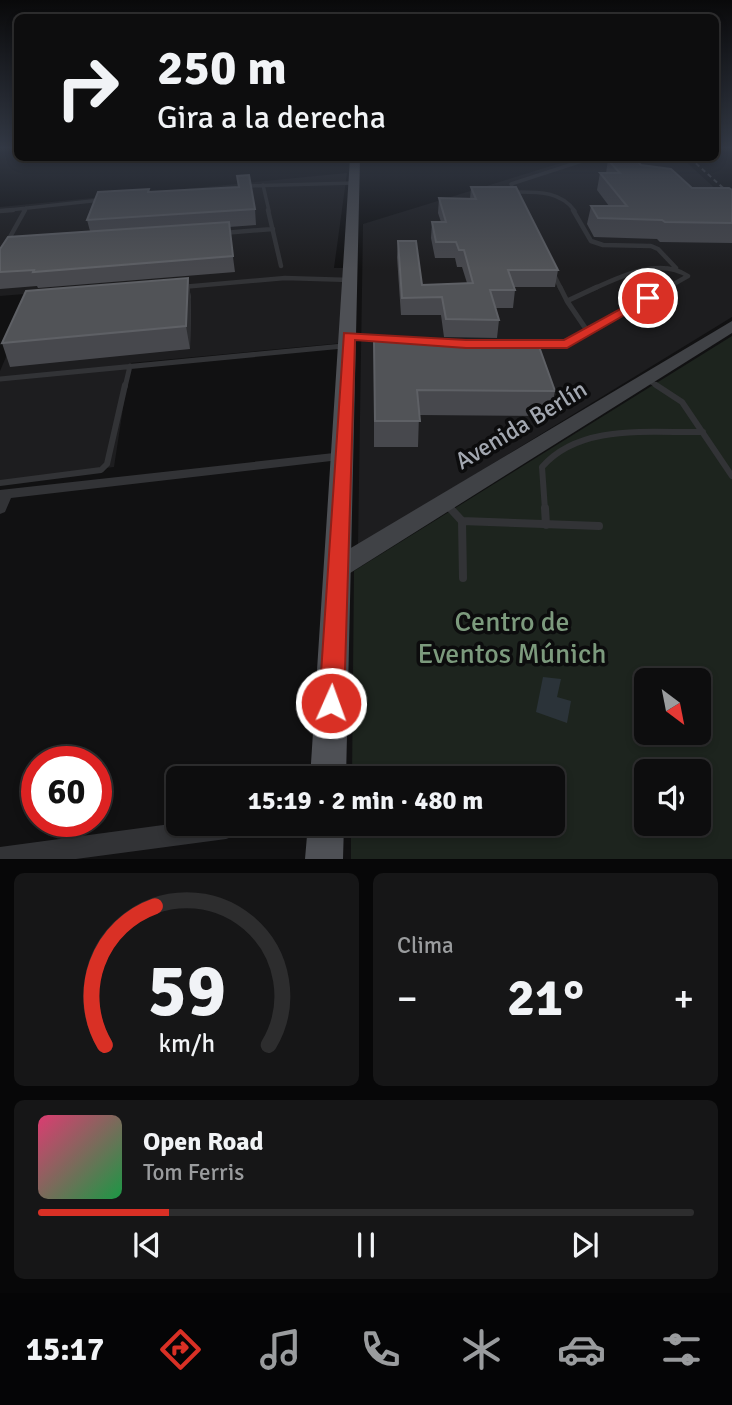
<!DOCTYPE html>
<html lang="es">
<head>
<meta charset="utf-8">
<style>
  body { margin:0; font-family:Signika,sans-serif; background:#161617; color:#f1f3f6; height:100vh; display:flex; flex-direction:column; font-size:26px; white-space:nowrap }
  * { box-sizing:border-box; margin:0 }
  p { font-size:23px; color:#9a9c9e }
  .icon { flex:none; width:38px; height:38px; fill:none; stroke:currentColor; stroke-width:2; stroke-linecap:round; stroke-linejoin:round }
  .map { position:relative; height:859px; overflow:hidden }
  .drawer { display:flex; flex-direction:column; gap:14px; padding:14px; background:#070708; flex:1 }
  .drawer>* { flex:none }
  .hud { position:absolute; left:14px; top:14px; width:705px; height:147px; border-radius:10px; box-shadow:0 4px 10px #0003,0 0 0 2px #2d2d2e; background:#0d0d0e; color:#f1f3f6; overflow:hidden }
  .needle { width:46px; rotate:148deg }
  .fabs { position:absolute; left:634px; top:668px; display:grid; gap:14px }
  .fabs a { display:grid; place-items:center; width:77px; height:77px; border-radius:10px; background:#0d0d0e; box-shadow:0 4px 10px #0003,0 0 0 2px #2d2d2e; font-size:35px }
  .speed { position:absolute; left:21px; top:746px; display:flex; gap:14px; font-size:35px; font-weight:700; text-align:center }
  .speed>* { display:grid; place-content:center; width:91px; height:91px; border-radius:50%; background:#0d0d0e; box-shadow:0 4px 10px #0003,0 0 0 2px #2d2d2e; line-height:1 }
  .speed .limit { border:10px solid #d22; background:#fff; color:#111 }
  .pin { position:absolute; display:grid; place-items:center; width:60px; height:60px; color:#fff; margin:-30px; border:4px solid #fff; border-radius:50%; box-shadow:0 2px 7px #0007 }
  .me { position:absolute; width:77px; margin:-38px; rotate:2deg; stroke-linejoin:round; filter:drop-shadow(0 0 5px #0008) }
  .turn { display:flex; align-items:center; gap:24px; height:147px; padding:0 28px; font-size:32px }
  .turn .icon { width:91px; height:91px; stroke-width:2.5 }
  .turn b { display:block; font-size:49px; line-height:60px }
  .big { font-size:52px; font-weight:800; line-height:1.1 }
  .drawer .card { flex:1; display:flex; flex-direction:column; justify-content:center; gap:10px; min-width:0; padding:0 24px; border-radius:10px; background:#161617 }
  .drawer .dial { align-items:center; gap:0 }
  .dial svg { height:182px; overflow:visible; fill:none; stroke:#2d2d2e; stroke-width:7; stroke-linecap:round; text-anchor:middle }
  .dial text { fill:#f1f3f6; stroke:none }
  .song { display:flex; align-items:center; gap:21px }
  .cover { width:84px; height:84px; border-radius:10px; background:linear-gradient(135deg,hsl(340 70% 55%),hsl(140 70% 35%)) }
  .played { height:7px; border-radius:4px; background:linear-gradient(90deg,#d93025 20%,#2d2d2e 20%) }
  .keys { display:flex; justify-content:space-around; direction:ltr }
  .heat { display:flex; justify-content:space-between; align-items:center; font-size:38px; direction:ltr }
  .drawer .tiles { flex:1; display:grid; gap:14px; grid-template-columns:1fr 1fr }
  .card:last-child { grid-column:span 2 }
  .trip { position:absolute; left:166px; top:766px; width:399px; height:70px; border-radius:10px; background:#0d0d0e; box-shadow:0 4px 10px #0003,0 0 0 2px #2d2d2e; font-weight:800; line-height:70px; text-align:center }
  .tab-bar { display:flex; height:112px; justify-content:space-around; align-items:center; background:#050506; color:#9a9c9e }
  .tab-bar .icon { width:49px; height:49px }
  .tab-bar .selected { color:#d93025 }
  .tab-bar b { font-size:32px; color:#f1f3f6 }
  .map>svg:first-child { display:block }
  .built { fill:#1d1d1f }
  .green { fill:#1d241e; fill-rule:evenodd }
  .water { fill:#2b3339 }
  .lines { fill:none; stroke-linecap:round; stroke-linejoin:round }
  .lane-far4 { stroke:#323336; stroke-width:3.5 }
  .lane-far3 { stroke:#323336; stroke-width:4.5 }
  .lane-far2 { stroke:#323336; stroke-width:5 }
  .lane-far1 { stroke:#323336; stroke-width:6 }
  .lane { stroke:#323336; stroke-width:8 }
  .street { fill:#323336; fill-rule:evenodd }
  .secondary { fill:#404246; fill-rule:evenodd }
  .primary { fill:#4e5055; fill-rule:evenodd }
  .rail { stroke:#4b4d51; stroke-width:2; stroke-dasharray:4.5 3.5; stroke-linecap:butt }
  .wall { fill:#47484d }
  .shaded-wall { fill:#2d2e31 }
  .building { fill:#515357; stroke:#5e6065; stroke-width:2 }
  .route { fill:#d93025; stroke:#8d1f18; stroke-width:2 }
  .labels { text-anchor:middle; stroke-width:7; stroke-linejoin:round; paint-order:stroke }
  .street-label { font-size:24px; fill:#a3a8b1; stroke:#0c0c0d }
  .near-park-label { font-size:28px; fill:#7c9a7d; stroke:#0c0c0d }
</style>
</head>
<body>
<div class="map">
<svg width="732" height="859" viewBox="0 0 732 859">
  <rect width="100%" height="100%" fill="#111112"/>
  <path class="built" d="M577,158H682L732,204V317L358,546L363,224Z
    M347,173L334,268H344L343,343L130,363L114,467L0,481V371L32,296L186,281L0,296V207Z"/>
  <path class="green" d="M732,336V859H351V824H553V779H352L354,571ZM646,681H698V733H646ZM646,772H698V824H646Z"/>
  <path class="water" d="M543,677L561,679L557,697L571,701L567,723L536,712Z"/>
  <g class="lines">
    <path class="lane-far4" d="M263,185L269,211
      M244,186L354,183
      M515,192C538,192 560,191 575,211
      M515,194L511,184L585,160H615
      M0,211L101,200
      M24,211L26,208"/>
    <path class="lane-far3" d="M268,210L281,266
      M573,210L591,241L603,245L651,246L658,249L676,268
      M0,211L13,210
      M223,233L273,229
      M0,255L25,210
      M553,273L561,289
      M182,287L285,278L350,280
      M593,289C621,276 660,257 688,276L665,289"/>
    <path class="lane-far2" d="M560,287L567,301
      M588,332L567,301L597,287
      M348,336L420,341
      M533,345L567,344L668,287
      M0,379L343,346
      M648,380L659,387
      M125,387L130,366"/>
    <path class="lane-far1" d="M656,385L682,402L732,476
      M0,483L101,470L107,464L125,385
      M446,504L452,510
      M545,510L542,467C580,423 650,433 703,432"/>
    <path class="lane" d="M450,508L462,521L463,578
      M545,508L546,525
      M462,521L599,526"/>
    <path class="street" d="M343,452L348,453L349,456L348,459L11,498L5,512L0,514V490Z
      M178,823L235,824L237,828L234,836L226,839L76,859H0V847Z"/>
    <path class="secondary" d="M732,321V333L347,575L338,577L329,575L326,568L329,561Z"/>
    <path class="primary" d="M350,158H360L346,779H310Z
      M308,824H344L343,859H305Z"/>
    <path class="rail" d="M690,158L732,196"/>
  </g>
  <path class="wall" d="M608,160L641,165L692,188L732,190V243L660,242L657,239L594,237L587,224L591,206H609L597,190L600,173H606Z
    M471,187L558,270L555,287H514L515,290L513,308H496L499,320L497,338L444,337L441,315H401L397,257L398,241L422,285L467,283L462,267H457L455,258H435L431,238L432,222H441L438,213L439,198L470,199Z
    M149,189V192L255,209L256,225L229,227L235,272L38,288L37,286L0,289V249L90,231L87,220Z
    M188,278L191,299L190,349L10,367L2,343Z
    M374,340L555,391L550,416L419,415L418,447H374Z"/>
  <path class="shaded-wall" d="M188,278L191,299L190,349L186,326Z"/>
  <path class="building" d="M608,160H636L641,165L671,169L692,188H729L732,190V223L665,222L662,220L598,218L591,206H627L600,173H620Z
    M249,175L255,209L87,220L98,192L149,189L148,192L239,187L237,176Z
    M471,187H516L558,270H508L515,290H490L499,320L446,319L442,297L402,298L398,241H416L422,285L473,283L464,250H459L456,242H436L432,222H446L439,198L476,199Z
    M229,222L233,256L33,272L34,270L0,272V249L8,237Z
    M188,278L186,326L2,343L26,291Z
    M374,340L537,341L555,391L417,390L420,421H375Z"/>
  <linearGradient id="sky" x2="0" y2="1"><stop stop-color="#09090a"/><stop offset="0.55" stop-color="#323844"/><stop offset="1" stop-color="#323844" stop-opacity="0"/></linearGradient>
  <rect width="732" height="269" fill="url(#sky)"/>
  <path class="route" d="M644,296L654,298L567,348H466L355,340L344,703L340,711L331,714L323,711L319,703L344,333L466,340H564Z"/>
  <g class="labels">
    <g class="street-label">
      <text transform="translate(521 425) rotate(-31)" y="8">Avenida Berlín</text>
    </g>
    <g class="near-park-label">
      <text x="512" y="631">Centro de<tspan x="512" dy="32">Eventos Múnich</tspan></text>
    </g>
  </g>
</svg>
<div class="fabs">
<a><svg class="needle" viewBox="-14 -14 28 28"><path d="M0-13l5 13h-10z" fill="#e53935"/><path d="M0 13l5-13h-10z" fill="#9a9c9e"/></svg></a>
<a><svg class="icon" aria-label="sound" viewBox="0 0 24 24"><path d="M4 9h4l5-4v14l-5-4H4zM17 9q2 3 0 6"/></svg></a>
</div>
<div class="speed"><div class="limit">60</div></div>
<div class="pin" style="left:648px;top:298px;background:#d93025"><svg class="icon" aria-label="arrive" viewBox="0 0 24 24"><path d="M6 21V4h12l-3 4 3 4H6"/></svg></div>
<svg class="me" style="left:331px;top:703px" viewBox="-20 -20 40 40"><circle r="17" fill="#d93025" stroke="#fff" stroke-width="3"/><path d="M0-11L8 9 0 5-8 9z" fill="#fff"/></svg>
<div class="trip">15:19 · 2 min · 480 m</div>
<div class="hud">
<div class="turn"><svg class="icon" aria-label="right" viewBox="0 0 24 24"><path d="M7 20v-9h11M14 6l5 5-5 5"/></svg><div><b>250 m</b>Gira a la derecha</div></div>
</div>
</div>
<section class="drawer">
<div class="tiles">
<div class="card dial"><svg viewBox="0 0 100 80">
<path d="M14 69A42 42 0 1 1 86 69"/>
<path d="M14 69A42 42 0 0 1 36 8" stroke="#d93025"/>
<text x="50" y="56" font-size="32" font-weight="700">59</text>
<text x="50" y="72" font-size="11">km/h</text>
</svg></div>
<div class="card"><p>Clima</p>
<div class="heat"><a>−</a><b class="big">21°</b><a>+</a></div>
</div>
<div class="card">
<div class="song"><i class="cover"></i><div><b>Open Road</b><p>Tom Ferris</p></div></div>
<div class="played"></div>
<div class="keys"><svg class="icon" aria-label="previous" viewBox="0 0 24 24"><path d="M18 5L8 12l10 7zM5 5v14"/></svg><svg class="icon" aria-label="pause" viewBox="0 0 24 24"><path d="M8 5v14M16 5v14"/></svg><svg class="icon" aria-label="next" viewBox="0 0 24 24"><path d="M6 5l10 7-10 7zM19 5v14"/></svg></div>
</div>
</div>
</section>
<nav class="tab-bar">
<b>15:17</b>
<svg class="icon selected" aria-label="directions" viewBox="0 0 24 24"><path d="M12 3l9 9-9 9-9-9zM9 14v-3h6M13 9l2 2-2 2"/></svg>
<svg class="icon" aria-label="music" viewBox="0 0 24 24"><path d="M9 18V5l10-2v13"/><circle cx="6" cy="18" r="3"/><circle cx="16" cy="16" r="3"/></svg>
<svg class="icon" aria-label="phone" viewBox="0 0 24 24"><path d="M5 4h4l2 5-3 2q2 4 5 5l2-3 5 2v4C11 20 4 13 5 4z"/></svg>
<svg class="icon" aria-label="climate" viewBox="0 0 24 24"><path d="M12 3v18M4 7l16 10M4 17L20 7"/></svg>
<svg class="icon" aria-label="car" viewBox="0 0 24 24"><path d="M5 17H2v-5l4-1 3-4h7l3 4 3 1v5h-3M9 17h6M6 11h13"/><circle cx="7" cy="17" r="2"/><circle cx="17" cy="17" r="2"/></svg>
<svg class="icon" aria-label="filters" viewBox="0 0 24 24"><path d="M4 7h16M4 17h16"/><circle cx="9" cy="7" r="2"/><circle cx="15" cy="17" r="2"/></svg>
</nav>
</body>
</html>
